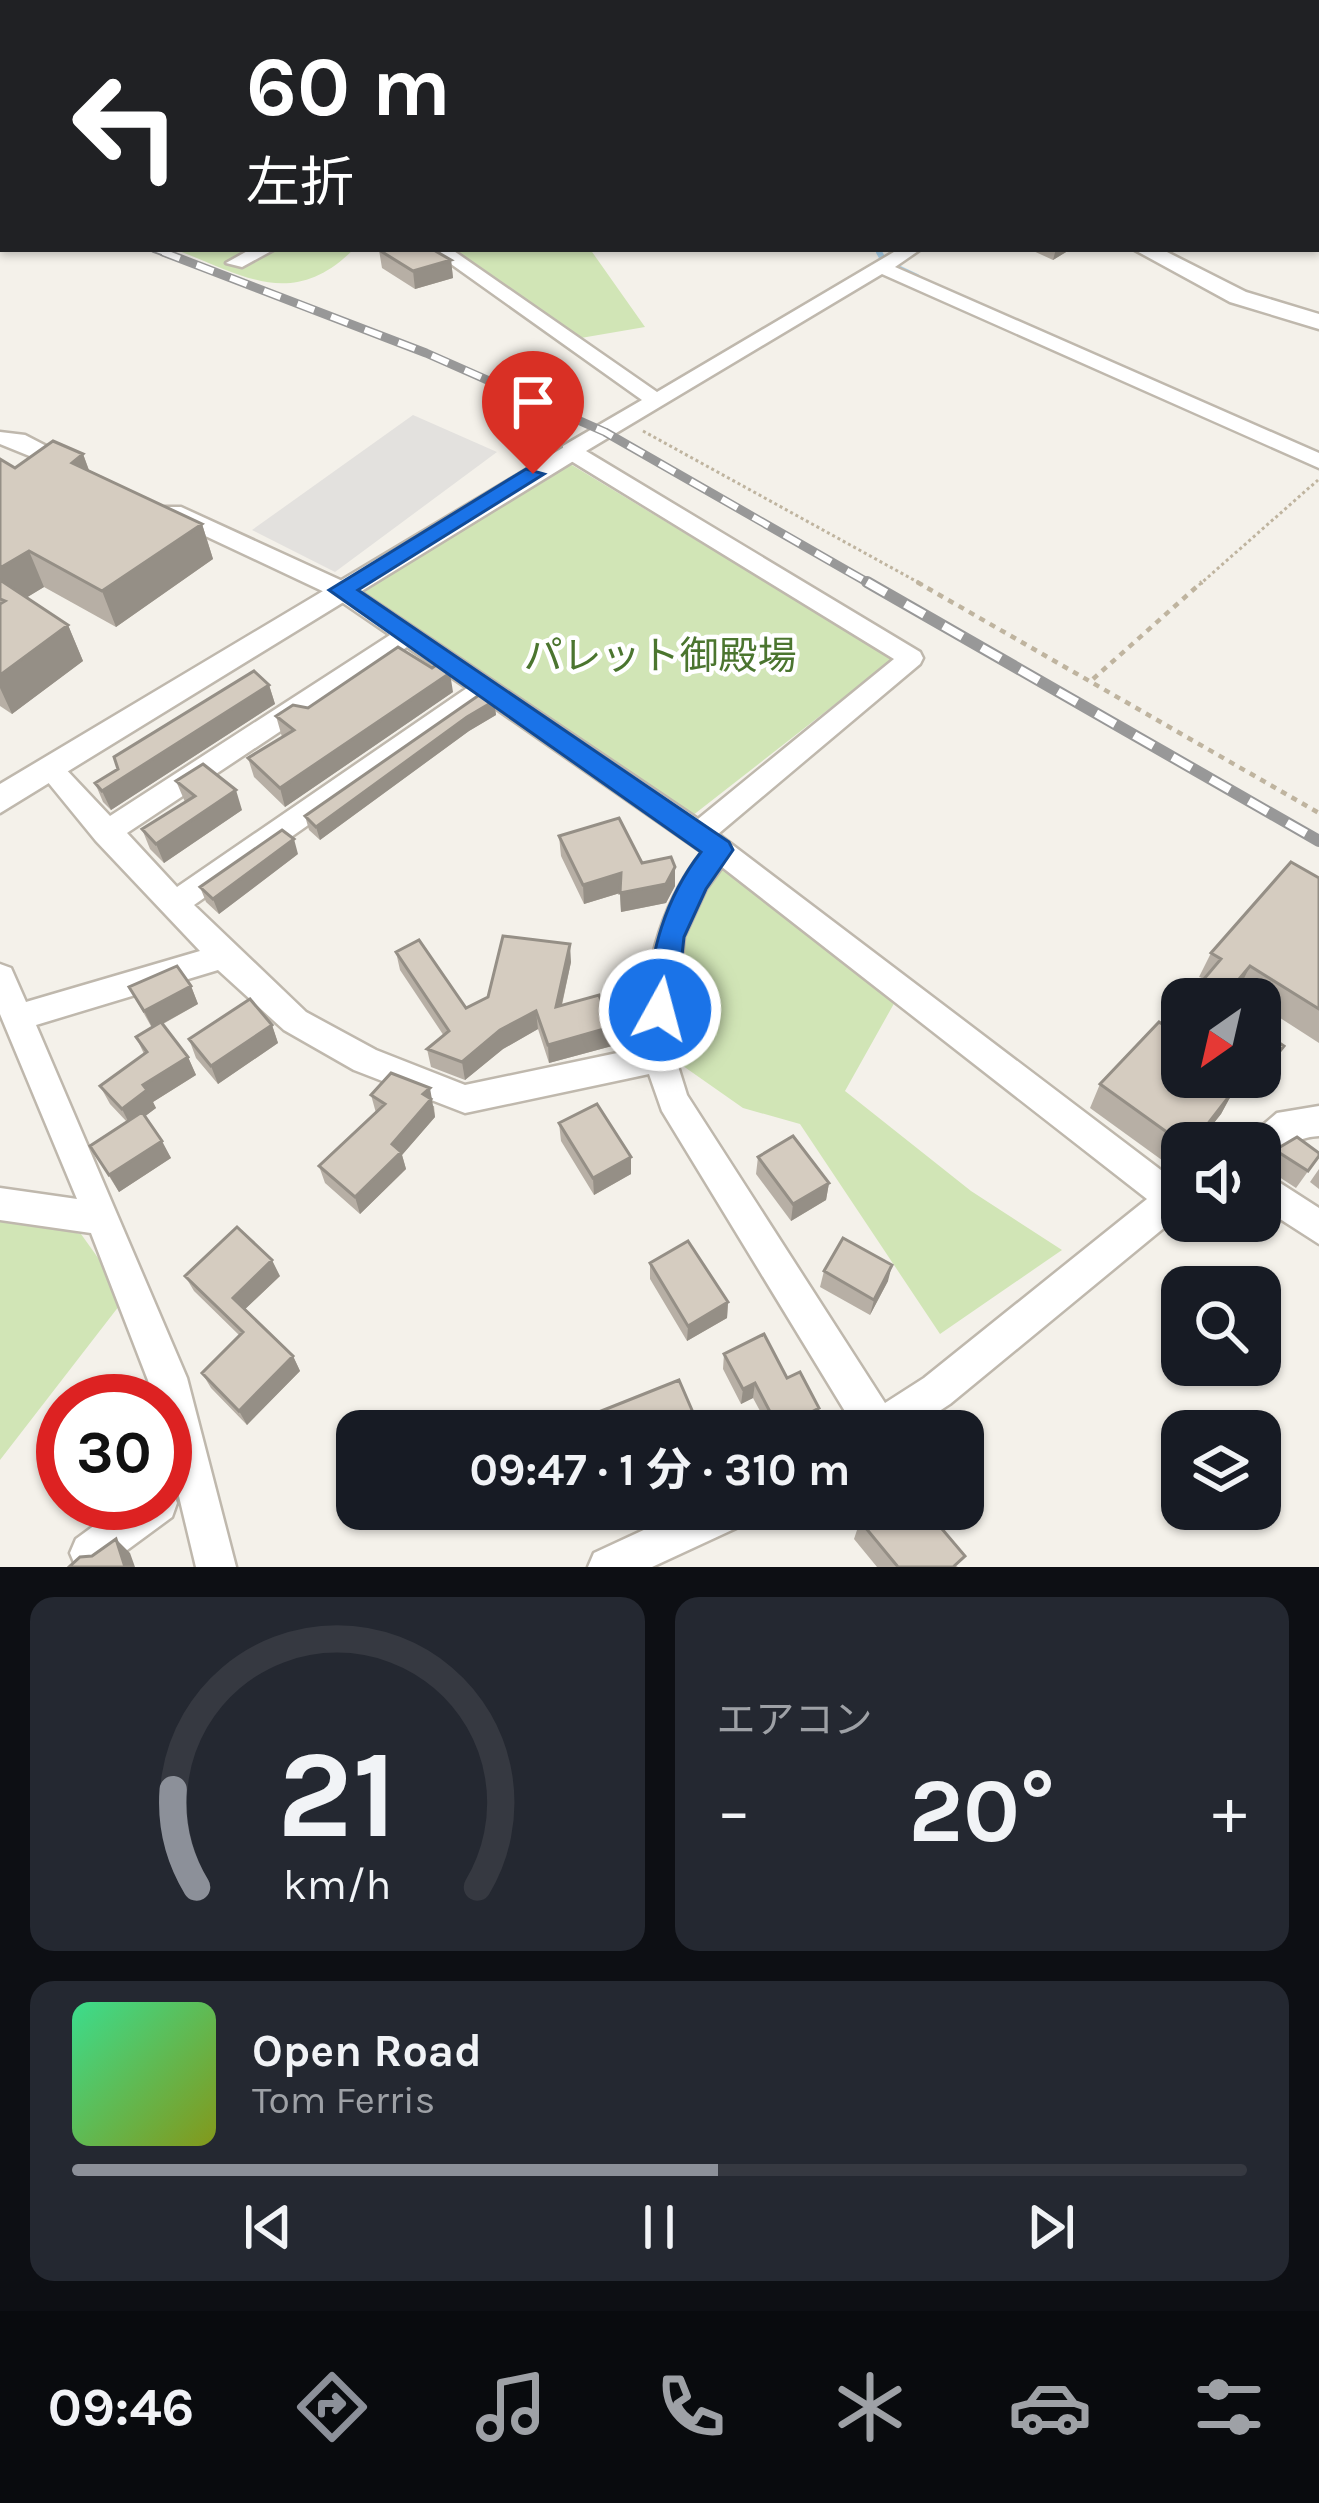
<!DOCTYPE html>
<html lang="ja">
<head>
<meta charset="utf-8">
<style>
  body { margin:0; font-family:Karla,"Noto Sans JP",sans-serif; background:#242831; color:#f1f3f6; height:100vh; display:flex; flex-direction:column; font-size:45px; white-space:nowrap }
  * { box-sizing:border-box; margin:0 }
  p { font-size:39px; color:#9ea1a6 }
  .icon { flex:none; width:66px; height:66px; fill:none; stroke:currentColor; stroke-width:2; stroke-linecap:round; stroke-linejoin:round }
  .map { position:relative; height:1567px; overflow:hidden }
  .panel { display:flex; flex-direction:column; gap:30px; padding:30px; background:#0d0f14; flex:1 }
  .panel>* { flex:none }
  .banner { position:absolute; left:0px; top:0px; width:1320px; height:252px; box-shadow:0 3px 9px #0004; background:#202124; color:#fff; overflow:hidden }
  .needle { width:78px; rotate:214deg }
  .controls { position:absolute; left:1161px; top:978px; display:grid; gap:24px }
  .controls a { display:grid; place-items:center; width:120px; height:120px; border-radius:24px; background:#171b24; box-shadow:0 3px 9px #0004; font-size:60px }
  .speed { position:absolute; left:36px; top:1374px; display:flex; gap:24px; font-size:60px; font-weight:700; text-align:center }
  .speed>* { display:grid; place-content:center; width:156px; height:156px; border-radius:50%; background:#171b24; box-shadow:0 3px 9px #0004; line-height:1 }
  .speed .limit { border:18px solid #d22; background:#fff; color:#111 }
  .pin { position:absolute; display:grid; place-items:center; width:102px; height:102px; color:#fff; margin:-123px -51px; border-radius:50% 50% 50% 0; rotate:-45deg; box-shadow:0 0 12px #0007 }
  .pin .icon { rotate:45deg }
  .me { position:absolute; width:132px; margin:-66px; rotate:7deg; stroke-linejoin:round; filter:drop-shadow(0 0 9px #0008) }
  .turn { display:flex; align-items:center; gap:42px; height:252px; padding:0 48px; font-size:54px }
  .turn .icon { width:156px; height:156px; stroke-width:2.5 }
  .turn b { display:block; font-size:84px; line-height:102px }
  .big { font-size:90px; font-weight:700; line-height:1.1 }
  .panel .widget { flex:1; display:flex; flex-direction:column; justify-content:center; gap:18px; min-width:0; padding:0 42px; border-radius:24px; background:#242831 }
  .panel .dial { align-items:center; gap:0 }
  .dial svg { height:312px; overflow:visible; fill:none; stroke:#363941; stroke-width:7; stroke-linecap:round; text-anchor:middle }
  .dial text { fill:#f1f3f6; stroke:none }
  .song { display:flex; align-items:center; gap:36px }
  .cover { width:144px; height:144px; border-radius:18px; background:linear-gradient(135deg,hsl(150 70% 55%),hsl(70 70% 35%)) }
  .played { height:12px; border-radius:6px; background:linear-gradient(90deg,#8c9099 55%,#363941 55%) }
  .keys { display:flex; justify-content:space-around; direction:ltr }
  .heat { display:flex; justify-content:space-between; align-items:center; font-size:66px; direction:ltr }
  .panel .tiles { flex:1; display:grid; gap:30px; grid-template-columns:1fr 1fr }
  .widget:last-child { grid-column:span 2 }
  .trip { position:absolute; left:336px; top:1410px; width:648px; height:120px; border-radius:24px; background:#171b24; box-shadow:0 3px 9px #0004; font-weight:700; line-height:120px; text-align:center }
  .dock { display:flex; height:192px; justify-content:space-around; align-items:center; background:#090b0e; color:#9ea1a6 }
  .dock .icon { width:84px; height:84px }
  .dock .active { color:#8c9099 }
  .dock b { font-size:54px; color:#f1f3f6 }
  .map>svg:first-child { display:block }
  .green { fill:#d1e5b6 }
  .parking { fill:#e3e1de }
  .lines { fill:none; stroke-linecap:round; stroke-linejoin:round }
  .stream-far1 { stroke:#abd2ec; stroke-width:4.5 }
  .stream { stroke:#abd2ec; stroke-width:6 }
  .river { fill:#abd2ec; fill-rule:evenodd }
  .minor-casing { stroke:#bfb8ad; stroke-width:5 }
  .tertiary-casing { stroke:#bfb8ad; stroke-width:5 }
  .path-far1 { stroke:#bfb49f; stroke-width:3; stroke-dasharray:3 3; stroke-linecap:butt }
  .path { stroke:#bfb49f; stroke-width:4.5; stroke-dasharray:6 6; stroke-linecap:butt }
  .minor { fill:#fff; fill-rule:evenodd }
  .tertiary { fill:#fff; fill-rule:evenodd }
  .rail-far2-casing { stroke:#989898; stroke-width:8 }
  .rail-far1-casing { stroke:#989898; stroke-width:9 }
  .rail-casing { stroke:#989898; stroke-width:12 }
  .rail-far2 { stroke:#fff; stroke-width:4.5; stroke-dasharray:14; stroke-linecap:butt }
  .rail-far1 { stroke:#fff; stroke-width:6; stroke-dasharray:18; stroke-linecap:butt }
  .rail { stroke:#fff; stroke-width:8; stroke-dasharray:22; stroke-linecap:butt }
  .wall { fill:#b7afa5 }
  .shaded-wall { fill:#958f86 }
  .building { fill:#d5ccc0; stroke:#958f86; stroke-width:3 }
  .route { fill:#1a73e8; stroke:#114b97; stroke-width:3 }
  .labels { text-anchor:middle; stroke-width:9; stroke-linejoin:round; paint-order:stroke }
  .park-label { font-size:39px; fill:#4b752f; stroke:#fff }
</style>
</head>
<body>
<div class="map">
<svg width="1319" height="1567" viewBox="0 0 1319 1567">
  <rect width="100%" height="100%" fill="#f4f1ea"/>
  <path class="green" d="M174,249H354C292,311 243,275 174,249Z
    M450,249H590L645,327L575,339Z
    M557,456L893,659L692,816L346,587Z
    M719,850L901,991L845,1091L971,1191L1062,1250L940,1334L800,1124L743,1108L656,1047L680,914Z
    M0,1216L81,1234L126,1297L0,1460Z"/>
  <path class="parking" d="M413,415L497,452L335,572L252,530Z"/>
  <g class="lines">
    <path class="stream-far1" d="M877,249L881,255"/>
    <path class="stream" d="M879,252L884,261
      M898,268L917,277"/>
    <path class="river" d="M65,0H109L63,3Z
      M253,0H349L347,3Z
      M367,0H392L394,3H369Z
      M3,2V16L0,17V3Z
      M1317,100H1319V114H1317Z
      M1317,211H1319V227H1317Z"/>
    <g class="minor-casing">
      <path id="minor" d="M3,144V154L0,155V145Z
        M251,249H275L242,267L226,263Z
        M430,249H451L657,392L899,249H921L895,267L1319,453V468L882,274L586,451L920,652L923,658L920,664L718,834L1174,1180L1182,1176V1213L950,1404L909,1431H857L662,1111L649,1074L465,1113L354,1070L284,1030L218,970L36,1025L187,1378L236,1567H196L165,1438V1401H156L91,1233L0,1220V1188L77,1199L0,1014V964L11,968L26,1002L200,951L96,841L38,770L51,760L60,763L110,816L390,635L333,596L165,517V507H181L349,584L698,819L894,659L563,456V446L642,400ZM407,647L467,688L177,887L127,833ZM485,701L702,852C655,912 646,974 641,1048L465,1085L376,1050L306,1012L194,905ZM722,867L1147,1199L924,1378L885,1403L687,1095L672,1047L684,937L706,889Z
        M0,432L25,435L83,465L80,470H64L0,444Z
        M1319,1106V1136C1288,1138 1286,1154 1260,1164V1143H1246L1248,1138L1277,1113Z
        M1260,1170L1319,1208V1244L1260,1206Z
        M165,1486L172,1489L177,1503L172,1517L104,1567H76L70,1553L76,1539L125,1503H165Z
        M689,1509H752L747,1523L652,1567H588L594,1553Z"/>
    </g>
    <g class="tertiary-casing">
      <path id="tertiary" d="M518,0H543L545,3H520Z
        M1133,249H1161L1246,292L1319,314V329L1230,302Z
        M571,443L584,451L580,457L0,813V784Z"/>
    </g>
    <path class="path-far1" d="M643,431L923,585
      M1199,585L1318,480"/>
    <path class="path" d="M917,582L1319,813
      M1093,679L1202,582"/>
    <use href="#minor" class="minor"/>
    <use href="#tertiary" class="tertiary"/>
    <g class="rail-far2-casing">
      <path id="rail-far2" d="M154,249L171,255"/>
    </g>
    <g class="rail-far1-casing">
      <path id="rail-far1" d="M163,252L426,353L605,432L872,585"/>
    </g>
    <g class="rail-casing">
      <path id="rail" d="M867,582L1319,841"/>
    </g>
    <use href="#rail-far2" class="rail-far2"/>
    <use href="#rail-far1" class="rail-far1"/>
    <use href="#rail" class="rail"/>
  </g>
  <path class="wall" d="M1029,249H1071L1053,260Z
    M379,250L451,260L453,278L415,289L382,268Z
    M83,454L89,470L202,524L213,559L116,627L44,587L27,597L68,625L83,661L12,714L0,706V459L15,468Z
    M269,685L275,704L111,810L103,802L95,783Z
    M453,692L285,807L254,777L248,758L282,737L276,716L308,708Z
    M494,701L496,715L469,731L320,840L309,830L305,816Z
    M176,781L242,810L164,863L150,849L142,829L185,802Z
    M559,836L642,863L675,867V886L666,903L621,912L620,893L584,904L561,856Z
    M298,854L219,914L206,902L200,887Z
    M1319,878V1043L1260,1005V999H1251L1238,991L1199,977L1211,953Z
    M396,952L466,1008L571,962L562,1005L611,1027L612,1046L549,1063L538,1029L503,1049L465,1080L431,1067L427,1049L444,1036L400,970Z
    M191,986L198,1004L163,1024L188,1057L196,1075L153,1102L156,1108L145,1116L171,1158L119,1192L90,1146L127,1122L110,1104L100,1086L144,1054L136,1037L152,1028L129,987Z
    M272,1025L278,1043L218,1084L196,1058L189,1039Z
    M1165,1026L1182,1077L1234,1090L1221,1114L1198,1143H1182V1164L1177,1171L1090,1108L1100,1084Z
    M1260,1030L1284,1046L1270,1070L1253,1090L1235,1077H1260Z
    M371,1095L434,1106L435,1117L402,1155L406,1169L360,1214L325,1183L319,1166L376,1113Z
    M559,1123L631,1157V1174L594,1195L561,1141Z
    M1275,1150L1319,1156L1296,1188L1264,1167Z
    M758,1157L829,1183L826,1200L791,1221L756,1174Z
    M1319,1169V1189L1310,1182Z
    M650,1263L728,1302L727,1318L687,1341L650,1279Z
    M824,1271L888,1281L870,1315L820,1287Z
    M185,1276H280L245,1309L293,1356L300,1371L247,1425L211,1388L202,1373L240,1336L194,1291Z
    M724,1354L787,1378L819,1408L816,1422L799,1431H771L753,1398L741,1404L723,1369Z
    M860,1521L958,1567H877L854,1539Z"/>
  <path class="shaded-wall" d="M1056,249H1071L1053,260Z
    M451,260L453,278L415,289L413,271Z
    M83,454L96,490L72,463Z
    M202,524L213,559L116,627L102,591Z
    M29,551L44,587L8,609L0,594V568Z
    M68,625L83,661L12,714L0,688V675Z
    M450,673L453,692L285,807L280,788Z
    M269,685L275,704L111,810L102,791Z
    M494,701L496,715L469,731L320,840L316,827L467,717Z
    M236,790L242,810L164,863L156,844Z
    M294,839L298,854L219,914L213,899Z
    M675,867V886L666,903L621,912L620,893L584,904L583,885L621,873Z
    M570,944L571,962L557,1026L556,1007Z
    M1250,966L1238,991L1231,999H1223Z
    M191,986L198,1004L153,1029L144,1011Z
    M536,1011L538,1029L503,1049L465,1080L462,1062L500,1030Z
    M272,1025L278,1043L218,1084L211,1066Z
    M611,1027L612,1046L549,1063L548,1045Z
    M1284,1046L1270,1070L1253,1090L1267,1067Z
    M188,1057L196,1075L153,1102L156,1108L131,1127L122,1109L143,1085Z
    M430,1088L435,1117L402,1155L406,1169L360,1214L355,1197L392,1144L423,1094Z
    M1234,1090L1221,1114L1198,1143H1193Z
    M162,1141L171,1158L119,1192L109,1175Z
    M631,1157V1174L594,1195L593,1178Z
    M829,1183L826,1200L791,1221L793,1204Z
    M272,1260L280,1276L241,1313L233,1298Z
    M892,1265L888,1281L870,1315L874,1300Z
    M728,1302L727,1318L687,1341L688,1326Z
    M293,1356L300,1371L247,1425L239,1411Z
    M755,1383L753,1398L741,1404L743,1389Z
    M819,1408L816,1422L799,1431H779V1429Z
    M116,1539L130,1553L135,1567H125Z"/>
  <path class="building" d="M650,0H664L679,3H650Z
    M702,0H733L741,3H694Z
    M381,249H432L451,260L413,271L379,250Z
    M53,441L83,454L72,463L202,524L102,591L29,551L0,568V459L15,468Z
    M0,580L68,625L0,675V604L5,601L0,599Z
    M398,647L432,668L438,664L450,673L280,788L248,758L294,730L276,716L293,705L308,708Z
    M254,671L269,685L102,791L95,783L118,769L114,757Z
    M482,693L494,701L467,717L316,827L305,816Z
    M203,764L236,790L156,844L142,829L195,796L176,781Z
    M619,818L642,863L671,857L675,867L666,884L620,893L621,873L583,885L559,836Z
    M282,830L294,839L213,899L200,887Z
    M1291,862L1319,878V1009L1250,966L1224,997L1227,999H1187L1221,959L1211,953Z
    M503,936L570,944L556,1007L599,995L611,1027L548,1045L536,1011L500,1030L462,1062L427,1049L449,1031L396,952L419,940L466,1008L488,997Z
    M177,966L191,986L144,1011L129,987Z
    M250,999L272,1025L211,1066L189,1039Z
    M1182,1005V1077H1215L1234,1090L1193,1143H1182L1100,1084L1159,1022L1165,1026Z
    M161,1022L188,1057L143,1085L147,1090L122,1109L100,1086L147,1052L136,1037Z
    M1260,1030L1284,1046L1267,1067L1260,1062Z
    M391,1073L430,1088L423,1094L431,1099L392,1144L401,1152L355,1197L319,1166L385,1104L371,1095Z
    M597,1104L631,1157L593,1178L559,1123Z
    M142,1112L162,1141L109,1175L90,1146Z
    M793,1136L829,1183L793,1204L758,1157Z
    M1297,1137L1319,1153V1156L1308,1171L1275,1150Z
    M237,1227L272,1260L233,1298L293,1356L239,1411L202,1373L243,1332L185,1276Z
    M843,1238L892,1265L874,1300L824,1271Z
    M688,1241L728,1302L688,1326L650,1263Z
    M764,1334L787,1378L800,1372L819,1408L779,1429L755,1383L743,1389L724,1354Z
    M679,1380L701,1431H551Z
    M872,1509H925L965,1556L953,1567H898L860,1521Z
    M116,1539L125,1567H69L80,1557L92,1556Z"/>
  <path class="route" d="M526,469L544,474L358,590L729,842L733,850L706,889L684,937L676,1010L660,1023L644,1010C653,950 663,901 701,852L329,590Z"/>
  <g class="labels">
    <g class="park-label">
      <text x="660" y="669">パレット御殿場</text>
    </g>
  </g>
</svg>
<div class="controls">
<a><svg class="needle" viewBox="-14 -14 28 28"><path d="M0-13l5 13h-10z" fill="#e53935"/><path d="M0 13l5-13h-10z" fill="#9ea1a6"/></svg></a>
<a><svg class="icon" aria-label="sound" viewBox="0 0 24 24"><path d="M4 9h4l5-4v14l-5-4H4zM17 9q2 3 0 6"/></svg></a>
<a><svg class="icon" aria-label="search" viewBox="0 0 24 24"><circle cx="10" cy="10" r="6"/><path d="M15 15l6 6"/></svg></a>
<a><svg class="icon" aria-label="layers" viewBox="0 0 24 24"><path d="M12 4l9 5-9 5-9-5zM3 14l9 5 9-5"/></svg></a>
</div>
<div class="speed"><div class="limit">30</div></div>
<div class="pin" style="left:533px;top:474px;background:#d93025"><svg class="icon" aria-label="arrive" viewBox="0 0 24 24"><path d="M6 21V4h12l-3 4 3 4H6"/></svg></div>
<svg class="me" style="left:660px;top:1010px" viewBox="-20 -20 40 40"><circle r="17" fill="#1a73e8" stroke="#fff" stroke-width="3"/><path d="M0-11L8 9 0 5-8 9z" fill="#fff"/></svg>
<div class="trip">09:47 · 1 分 · 310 m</div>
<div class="banner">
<div class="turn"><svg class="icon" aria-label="left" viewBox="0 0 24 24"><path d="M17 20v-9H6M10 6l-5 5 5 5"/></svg><div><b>60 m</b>左折</div></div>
</div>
</div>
<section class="panel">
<div class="tiles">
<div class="widget dial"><svg viewBox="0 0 100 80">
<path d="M14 69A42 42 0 1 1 86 69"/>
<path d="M14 69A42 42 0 0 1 8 44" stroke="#8c9099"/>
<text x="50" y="56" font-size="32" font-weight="700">21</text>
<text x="50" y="72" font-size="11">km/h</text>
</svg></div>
<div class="widget"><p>エアコン</p>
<div class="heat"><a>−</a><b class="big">20°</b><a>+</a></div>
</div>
<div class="widget">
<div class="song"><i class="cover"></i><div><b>Open Road</b><p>Tom Ferris</p></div></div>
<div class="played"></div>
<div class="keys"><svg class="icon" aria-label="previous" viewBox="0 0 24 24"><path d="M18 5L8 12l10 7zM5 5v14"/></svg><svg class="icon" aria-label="pause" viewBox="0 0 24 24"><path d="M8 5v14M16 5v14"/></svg><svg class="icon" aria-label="next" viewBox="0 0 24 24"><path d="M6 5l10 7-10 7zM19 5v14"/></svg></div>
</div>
</div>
</section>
<nav class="dock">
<b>09:46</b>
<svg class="icon active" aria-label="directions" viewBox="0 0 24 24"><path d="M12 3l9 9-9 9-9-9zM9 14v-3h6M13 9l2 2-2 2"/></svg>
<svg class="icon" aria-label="music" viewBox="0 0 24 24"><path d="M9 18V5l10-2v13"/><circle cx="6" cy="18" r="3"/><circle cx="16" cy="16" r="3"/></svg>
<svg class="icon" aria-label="phone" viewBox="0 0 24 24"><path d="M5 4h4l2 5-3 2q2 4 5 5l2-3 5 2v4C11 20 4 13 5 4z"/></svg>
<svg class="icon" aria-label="climate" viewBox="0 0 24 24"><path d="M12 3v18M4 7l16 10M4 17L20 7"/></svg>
<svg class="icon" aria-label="car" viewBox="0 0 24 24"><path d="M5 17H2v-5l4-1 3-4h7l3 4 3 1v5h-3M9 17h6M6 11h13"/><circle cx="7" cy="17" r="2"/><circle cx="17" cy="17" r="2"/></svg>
<svg class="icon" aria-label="filters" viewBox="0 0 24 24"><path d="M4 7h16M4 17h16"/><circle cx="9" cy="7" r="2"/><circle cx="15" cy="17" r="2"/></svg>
</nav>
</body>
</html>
